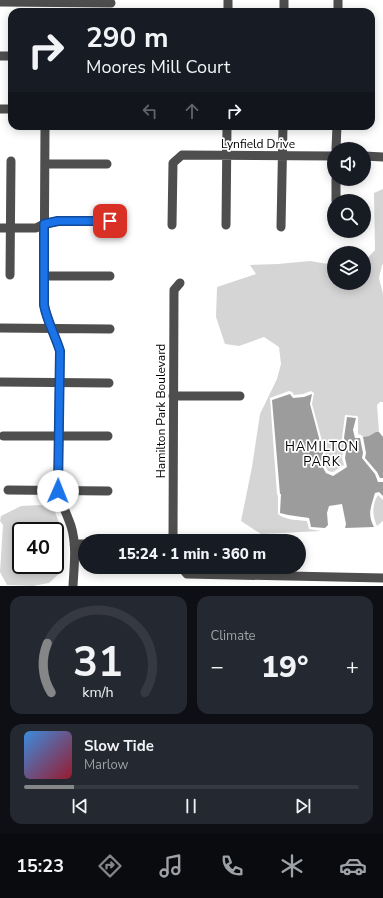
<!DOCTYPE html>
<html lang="en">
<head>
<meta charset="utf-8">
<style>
  body { margin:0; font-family:"Nunito Sans",sans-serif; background:#242831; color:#f1f3f6; height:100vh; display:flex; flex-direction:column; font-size:15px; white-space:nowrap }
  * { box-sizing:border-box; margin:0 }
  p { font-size:13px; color:#9ea1a6 }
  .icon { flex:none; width:22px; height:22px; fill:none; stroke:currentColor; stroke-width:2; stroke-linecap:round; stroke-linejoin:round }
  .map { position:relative; height:586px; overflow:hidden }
  .drawer { display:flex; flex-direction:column; gap:10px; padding:10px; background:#0d0f14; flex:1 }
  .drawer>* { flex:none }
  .guide { position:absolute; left:8px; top:8px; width:367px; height:122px; border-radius:12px; box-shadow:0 2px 10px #0003; background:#171b24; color:#f1f3f6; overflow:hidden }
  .buttons { position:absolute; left:327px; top:142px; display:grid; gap:8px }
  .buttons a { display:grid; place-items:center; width:44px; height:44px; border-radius:50%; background:#171b24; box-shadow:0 2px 10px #0003; font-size:20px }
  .speed { position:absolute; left:12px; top:522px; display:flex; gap:8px; font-size:20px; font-weight:700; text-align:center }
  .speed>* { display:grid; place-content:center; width:52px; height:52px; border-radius:50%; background:#171b24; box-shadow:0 2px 10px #0003; line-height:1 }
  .speed .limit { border:2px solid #111; border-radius:6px; background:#fff; color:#111 }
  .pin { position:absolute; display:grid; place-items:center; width:34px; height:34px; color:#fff; margin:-17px; border-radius:8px; box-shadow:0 2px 6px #0006 }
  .me { position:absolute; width:44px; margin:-22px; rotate:1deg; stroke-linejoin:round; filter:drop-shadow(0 0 3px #0008) }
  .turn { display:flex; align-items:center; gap:14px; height:84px; padding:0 12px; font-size:18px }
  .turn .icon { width:52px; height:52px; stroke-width:2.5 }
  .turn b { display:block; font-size:28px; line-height:34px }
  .lanes { display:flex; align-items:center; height:38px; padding:0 12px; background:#0003; justify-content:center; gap:20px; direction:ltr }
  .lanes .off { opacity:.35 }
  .big { font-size:30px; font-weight:800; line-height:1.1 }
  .drawer .widget { flex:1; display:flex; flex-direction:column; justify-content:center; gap:6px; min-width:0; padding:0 14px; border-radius:12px; background:#242831 }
  .drawer .dial { align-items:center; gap:0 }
  .dial svg { height:104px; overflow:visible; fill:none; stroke:#363941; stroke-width:7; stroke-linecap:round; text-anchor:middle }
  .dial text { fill:#f1f3f6; stroke:none }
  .song { display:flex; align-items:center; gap:12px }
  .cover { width:48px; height:48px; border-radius:6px; background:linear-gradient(135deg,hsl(210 70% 55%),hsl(350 70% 35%)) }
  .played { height:4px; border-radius:2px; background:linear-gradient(90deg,#858687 15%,#363941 15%) }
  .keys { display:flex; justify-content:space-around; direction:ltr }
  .heat { display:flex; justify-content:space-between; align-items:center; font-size:22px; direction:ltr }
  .drawer .tiles { flex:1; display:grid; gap:10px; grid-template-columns:1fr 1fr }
  .widget:last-child { grid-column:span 2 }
  .trip { position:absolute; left:78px; top:534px; width:228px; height:40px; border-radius:20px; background:#171b24; box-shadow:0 2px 10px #0003; font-weight:800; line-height:40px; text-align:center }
  .tabs { display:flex; height:64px; justify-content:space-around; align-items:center; background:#090b0e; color:#9ea1a6 }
  .tabs .icon { width:28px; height:28px }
  .tabs .current { color:#858687 }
  .tabs b { font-size:18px; color:#f1f3f6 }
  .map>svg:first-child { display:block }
  .green { fill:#d5d5d5; fill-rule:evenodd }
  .water { fill:#9c9c9c }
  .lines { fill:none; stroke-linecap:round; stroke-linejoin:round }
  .minor { stroke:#4e4e4e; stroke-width:9 }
  .route-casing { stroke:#114b97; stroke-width:10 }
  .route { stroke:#1a73e8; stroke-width:7 }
  .labels { text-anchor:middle; stroke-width:3.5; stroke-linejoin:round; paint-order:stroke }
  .street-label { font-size:12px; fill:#000; stroke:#fff }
  .neighbourhood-label { font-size:13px; letter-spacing:1px; fill:#000; stroke:#fff }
</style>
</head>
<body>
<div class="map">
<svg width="383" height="586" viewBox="0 0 383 586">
  <rect width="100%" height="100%" fill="#fff"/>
  <path class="green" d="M383,189V264L382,265L379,278L383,294V402H380L377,405L379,432L369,436L363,437L361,435L358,434V417L357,416L345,415L342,438L344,445L342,458L344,465L333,472L328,471L324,463L325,452L312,404L314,393L311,391L303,394L294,395L292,392L289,391L270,398L277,494L278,496V514C284,520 298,520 307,521L309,529L321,531L261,534L241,521L252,467L260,414L277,379L281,364L279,347L264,337L239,346L225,344L216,317L217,287L256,274L250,265L278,264L310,261L334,265V283H364V262L375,250L374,193Z
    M378,495L383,500V521L377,526C372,516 372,504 378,495Z
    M40,505L53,506L58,520L64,532L63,570L49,583L33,586L7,585L0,572L3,525L0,521L1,516L21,506ZM21,531H55V565H21Z"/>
  <path class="water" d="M290,394L293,398L304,397L312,394L310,404L323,453L321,464L326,473L333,476L347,467L345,458L347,445L344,438L347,417L356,418L353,430L355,438H360L363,453L362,458L375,474L378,482H383V496L379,492L375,493C371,507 367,514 374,527L345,528L346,524L342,504L329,506L327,513L328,525L325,528L311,527L309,518L288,515L280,513L281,494H280L272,400Z
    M376,432H379L383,437V478H380L377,472L365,458L366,453L363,437L369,436Z"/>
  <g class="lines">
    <path class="minor" d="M0,2L111,3
      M228,12V0
      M284,12V0
      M338,12V0
      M0,56H12
      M0,109H12
      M45,126L44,305C47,321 55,335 60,351L58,491C61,503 67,514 71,526C77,545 74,567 73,586
      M336,149L337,126
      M364,156L383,157
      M45,164H107
      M336,201V179
      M172,225L173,163L182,155L334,156
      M226,225L227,126
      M281,227L283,126
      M0,228H36L44,224L58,221H110
      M10,275L11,161
      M44,276H110
      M0,328L110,329
      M0,382L109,383
      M173,396H240
      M3,436H108
      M8,490L108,491
      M173,541L174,290L180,283
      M74,544H85
      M181,567L187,574L383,578"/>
  </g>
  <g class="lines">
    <g class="route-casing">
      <path id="route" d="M58,491L60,351C55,335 47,321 44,305V224L58,221H110"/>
    </g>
    <use href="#route" class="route"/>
  </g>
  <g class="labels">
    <g class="street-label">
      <text x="258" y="148">Lynfield Drive</text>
      <text transform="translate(161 411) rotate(-90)" y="4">Hamilton Park Boulevard</text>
    </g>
    <g class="neighbourhood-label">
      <text x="322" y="451">HAMILTON<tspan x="322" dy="15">PARK</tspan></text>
    </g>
  </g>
</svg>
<div class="buttons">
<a><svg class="icon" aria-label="sound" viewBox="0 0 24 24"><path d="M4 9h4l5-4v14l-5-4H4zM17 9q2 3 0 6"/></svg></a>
<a><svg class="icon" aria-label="search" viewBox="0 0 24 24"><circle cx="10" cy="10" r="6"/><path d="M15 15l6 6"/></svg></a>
<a><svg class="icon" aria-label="layers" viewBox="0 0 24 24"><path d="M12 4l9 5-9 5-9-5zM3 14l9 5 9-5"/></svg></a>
</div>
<div class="speed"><div class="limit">40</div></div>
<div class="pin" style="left:110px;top:221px;background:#d93025"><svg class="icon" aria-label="arrive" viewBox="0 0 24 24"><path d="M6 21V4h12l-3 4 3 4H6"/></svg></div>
<svg class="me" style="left:58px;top:491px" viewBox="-20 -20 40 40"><circle r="19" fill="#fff"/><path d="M0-13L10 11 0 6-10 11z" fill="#1a73e8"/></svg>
<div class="trip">15:24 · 1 min · 360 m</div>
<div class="guide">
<div class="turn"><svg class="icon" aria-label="right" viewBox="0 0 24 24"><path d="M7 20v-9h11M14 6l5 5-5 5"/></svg><div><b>290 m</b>Moores Mill Court</div></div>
<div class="lanes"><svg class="icon off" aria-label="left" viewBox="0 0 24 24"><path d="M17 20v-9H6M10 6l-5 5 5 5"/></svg><svg class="icon off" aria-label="ahead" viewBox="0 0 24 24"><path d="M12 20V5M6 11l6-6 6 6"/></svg><svg class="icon" aria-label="right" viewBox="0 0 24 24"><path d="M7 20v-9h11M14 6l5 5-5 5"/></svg></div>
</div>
</div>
<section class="drawer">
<div class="tiles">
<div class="widget dial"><svg viewBox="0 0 100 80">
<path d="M14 69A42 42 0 1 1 86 69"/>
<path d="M14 69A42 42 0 0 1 11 31" stroke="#858687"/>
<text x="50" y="56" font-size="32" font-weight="700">31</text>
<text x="50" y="72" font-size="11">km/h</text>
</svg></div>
<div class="widget"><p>Climate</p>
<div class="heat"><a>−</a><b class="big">19°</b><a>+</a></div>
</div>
<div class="widget">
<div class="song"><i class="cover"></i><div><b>Slow Tide</b><p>Marlow</p></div></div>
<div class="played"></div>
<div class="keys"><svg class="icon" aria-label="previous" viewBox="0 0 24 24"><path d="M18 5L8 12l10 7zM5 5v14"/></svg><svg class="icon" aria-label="pause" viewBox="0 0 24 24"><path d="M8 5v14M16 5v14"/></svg><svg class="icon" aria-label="next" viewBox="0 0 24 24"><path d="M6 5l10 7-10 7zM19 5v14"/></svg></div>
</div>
</div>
</section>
<nav class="tabs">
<b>15:23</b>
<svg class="icon current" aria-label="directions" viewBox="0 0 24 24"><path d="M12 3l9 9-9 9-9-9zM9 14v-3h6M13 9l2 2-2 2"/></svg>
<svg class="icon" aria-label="music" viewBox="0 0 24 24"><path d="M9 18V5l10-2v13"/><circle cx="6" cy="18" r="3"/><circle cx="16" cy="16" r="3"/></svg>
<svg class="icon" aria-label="phone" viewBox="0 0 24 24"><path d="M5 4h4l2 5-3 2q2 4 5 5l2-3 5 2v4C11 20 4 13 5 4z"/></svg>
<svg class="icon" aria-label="climate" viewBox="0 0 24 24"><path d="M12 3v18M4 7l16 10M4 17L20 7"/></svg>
<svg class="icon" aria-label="car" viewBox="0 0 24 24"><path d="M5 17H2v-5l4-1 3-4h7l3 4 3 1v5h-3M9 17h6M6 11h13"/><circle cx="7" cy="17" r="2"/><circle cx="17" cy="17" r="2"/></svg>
</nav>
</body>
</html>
